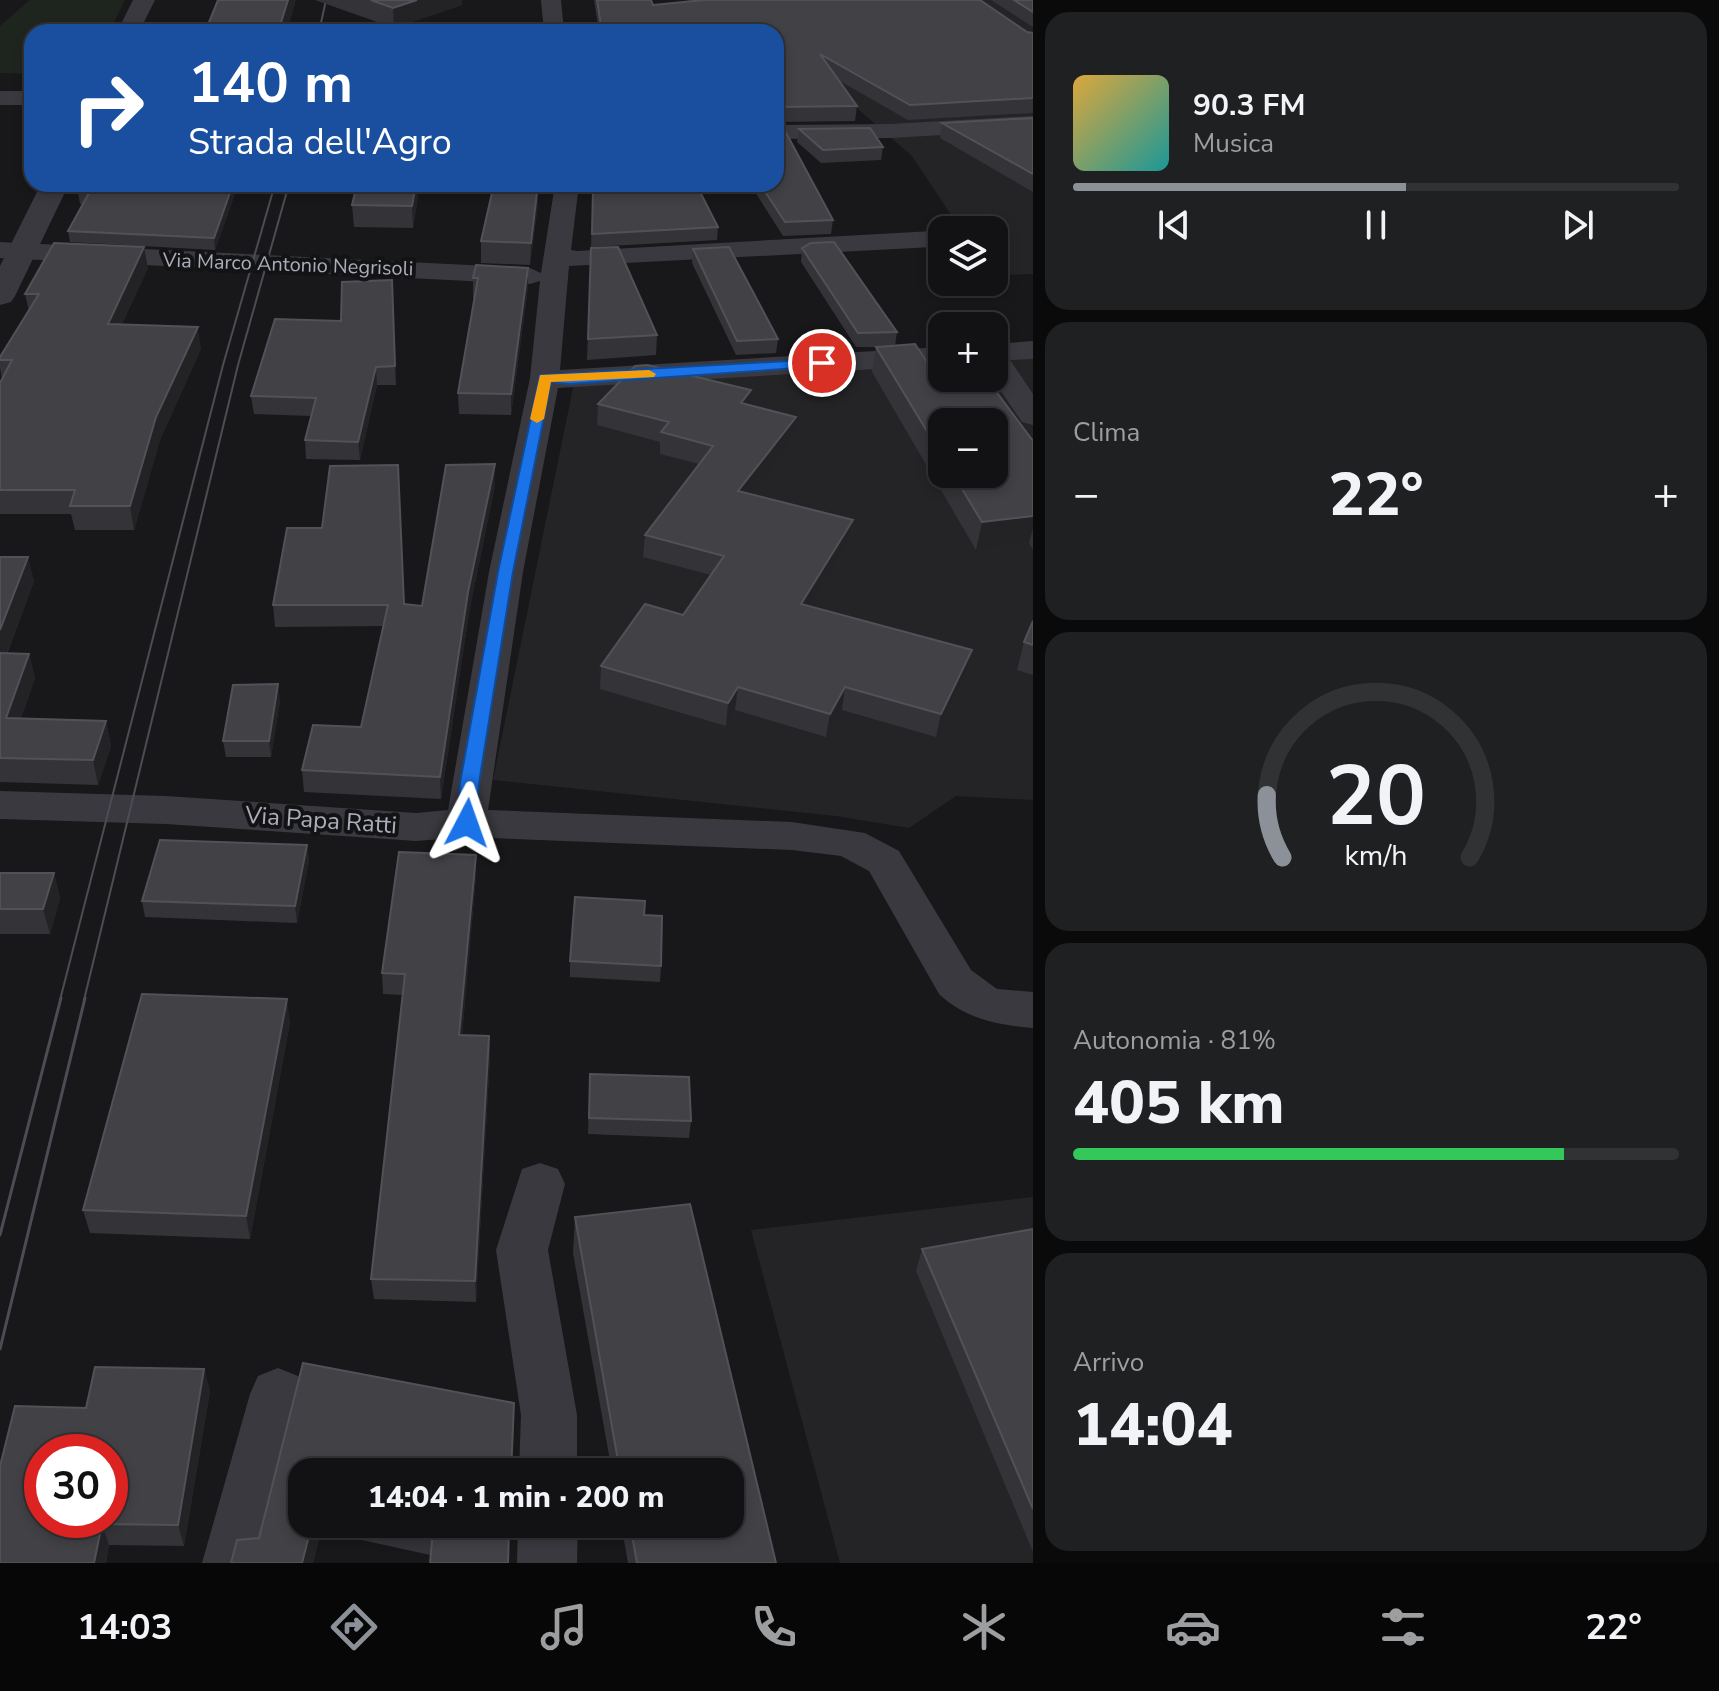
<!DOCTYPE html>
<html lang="it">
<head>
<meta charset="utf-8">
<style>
  body { margin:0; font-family:"Nunito Sans",sans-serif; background:#1f2022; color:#f1f3f6; height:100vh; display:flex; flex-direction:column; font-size:30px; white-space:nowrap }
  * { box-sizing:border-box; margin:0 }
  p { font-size:26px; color:#9c9ea0 }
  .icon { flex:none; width:44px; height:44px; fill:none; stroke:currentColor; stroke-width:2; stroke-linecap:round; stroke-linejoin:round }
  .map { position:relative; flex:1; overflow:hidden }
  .panel { display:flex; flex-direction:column; gap:12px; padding:12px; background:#0a0a0b; width:686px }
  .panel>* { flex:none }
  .top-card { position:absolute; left:24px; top:24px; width:760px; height:168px; border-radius:24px; box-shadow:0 4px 12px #0003,0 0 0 2px #313234; background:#1a4fa0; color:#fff; overflow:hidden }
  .buttons { position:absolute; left:928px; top:216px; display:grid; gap:16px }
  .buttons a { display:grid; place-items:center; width:80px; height:80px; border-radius:16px; background:#121214; box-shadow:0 4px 12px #0003,0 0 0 2px #313234; font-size:40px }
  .speed { position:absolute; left:24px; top:1434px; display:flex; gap:16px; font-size:40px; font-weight:700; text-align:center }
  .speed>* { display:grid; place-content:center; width:104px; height:104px; border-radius:50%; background:#121214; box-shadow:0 4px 12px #0003,0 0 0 2px #313234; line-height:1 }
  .speed .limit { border:12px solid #d22; background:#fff; color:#111 }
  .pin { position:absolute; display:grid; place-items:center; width:68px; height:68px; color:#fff; margin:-34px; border:4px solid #fff; border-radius:50%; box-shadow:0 2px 8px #0007 }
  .me { position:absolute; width:88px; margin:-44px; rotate:4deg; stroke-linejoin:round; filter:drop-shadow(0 0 6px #0008) }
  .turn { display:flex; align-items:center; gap:28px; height:168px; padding:0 32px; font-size:36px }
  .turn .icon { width:104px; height:104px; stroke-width:2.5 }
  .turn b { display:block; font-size:56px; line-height:68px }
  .big { font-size:60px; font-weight:800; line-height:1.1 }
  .panel .tile { flex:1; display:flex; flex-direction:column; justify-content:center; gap:12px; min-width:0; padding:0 28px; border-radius:24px; background:#1f2022 }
  .panel .dial { align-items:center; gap:0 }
  .dial svg { height:208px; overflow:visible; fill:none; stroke:#313234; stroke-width:7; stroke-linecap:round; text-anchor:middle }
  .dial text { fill:#f1f3f6; stroke:none }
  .song { display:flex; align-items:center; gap:24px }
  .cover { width:96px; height:96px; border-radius:12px; background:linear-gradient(135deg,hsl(40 70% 55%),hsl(180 70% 35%)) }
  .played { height:8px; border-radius:4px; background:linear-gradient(90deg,#8c9099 55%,#313234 55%) }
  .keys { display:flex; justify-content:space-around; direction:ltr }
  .heat { display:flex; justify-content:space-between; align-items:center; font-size:44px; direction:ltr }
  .charge { height:12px; border-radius:6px; background:linear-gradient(90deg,#34c759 81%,#313234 0) }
  .trip { position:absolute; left:288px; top:1458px; width:456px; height:80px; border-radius:24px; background:#121214; box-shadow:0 4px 12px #0003,0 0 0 2px #313234; font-weight:800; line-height:80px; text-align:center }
  .menu { display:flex; height:128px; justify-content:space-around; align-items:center; background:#070708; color:#9c9ea0 }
  .menu .icon { width:56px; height:56px }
  .menu .on { color:#8c9099 }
  .menu b { font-size:36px; color:#f1f3f6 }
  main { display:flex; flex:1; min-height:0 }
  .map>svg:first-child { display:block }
  .built { fill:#242427; fill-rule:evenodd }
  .green { fill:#1e251f }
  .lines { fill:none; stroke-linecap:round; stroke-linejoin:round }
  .minor { fill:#39393f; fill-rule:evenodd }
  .tertiary { fill:#39393f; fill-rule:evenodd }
  .tram-far1 { stroke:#4c4d54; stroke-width:2 }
  .tram { stroke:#4c4d54; stroke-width:3 }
  .wall { fill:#343438; fill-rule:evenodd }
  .shaded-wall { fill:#232326 }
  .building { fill:#414146; stroke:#515258; stroke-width:2; fill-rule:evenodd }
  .route { fill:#1a73e8; stroke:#114b97; stroke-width:2 }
  .slow { fill:#f59e0b }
  .labels { text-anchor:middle; stroke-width:8; stroke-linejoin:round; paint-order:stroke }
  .far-street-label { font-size:20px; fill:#aaadba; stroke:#131315 }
  .street-label { font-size:24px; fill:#aaadba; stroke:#131315 }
</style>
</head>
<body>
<main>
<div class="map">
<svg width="1033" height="1563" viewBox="0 0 1033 1563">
  <rect width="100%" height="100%" fill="#18181a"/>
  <path class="built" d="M688,0H1033V274L994,275V230H961L912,156L800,59L776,32H610Z
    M1033,356V800L956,796L909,828L836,816L493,780L574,383L942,362V378H994V359ZM942,422H994V474H942Z
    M1033,1197V1563H840L751,1230Z"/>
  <path class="green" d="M30,0H125L109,32H32V74L0,73V26Z"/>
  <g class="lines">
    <path class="minor" d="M541,0H561L564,32H544Z
      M0,91H32V105H0Z
      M1033,116V130L890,138L776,139V125L890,124Z
      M555,184H579L571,250L577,251L933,231L942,233V245L933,247L569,266L560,370L942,347V365L558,388L523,572L488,810L792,822L865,833L899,851L971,970L997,989L1033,992V1028C997,1025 966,1019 939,994L869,871L841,856L792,850L467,837L416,841L166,824L0,819V791L166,796L416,813L448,810L489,572L530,378L540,281L530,284L0,258V242L530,268L541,273Z
      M1033,341V359L1010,360L1033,394V425L1022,422L992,378L994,344Z
      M540,1163L558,1169L565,1184L548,1250L577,1415V1472H519L521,1415L496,1250L522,1169Z
      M278,1368L298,1376L306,1394L262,1563H202L250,1394L258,1376Z
      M518,1524H578L577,1563H517Z"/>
    <path class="tertiary" d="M133,0H155L139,32H117Z
      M41,184H69L15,296L11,302L0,305V266Z"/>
    <path class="tram-far1" d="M319,32L326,0
      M60,1000L223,365L275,184
      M84,1000L238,365L289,184"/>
    <path class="tram" d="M0,1235L61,998
      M0,1349L85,998"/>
  </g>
  <path class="wall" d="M315,0H462V5L394,28Z
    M594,0H651L653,5L1033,33V113L908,120L838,80L857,106L855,121L776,122V32H599Z
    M991,0H1033V27Z
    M1033,118V192L940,138L942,123Z
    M799,129L883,147L881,160L821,163L797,142Z
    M357,184H538V204L530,265L481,263V241L493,191L419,189L413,228L354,227L352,205Z
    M750,184H776L833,220L831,234L783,236Z
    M237,188L215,250L70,242L68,231L82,204H80L78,192Z
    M593,189L718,227L717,240L591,247Z
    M591,248L657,335L656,355L587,360Z
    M802,248L897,332L895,346L927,362L1033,441V550L1029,543L976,550L872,372L876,347H856L801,262ZM942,422L994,474H942Z
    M693,249L778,339L776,353L736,355L692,263Z
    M148,268L122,324L201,349L160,440L134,530H75L71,514H0V383L2,379L0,368V357L29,311L25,294Z
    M473,278L528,287L511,415L459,414L458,393L475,298H473Z
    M392,280L396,385H377L360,460L306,459L305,440L311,416L254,414L251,396Z
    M598,404L750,405L794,438L750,494L853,520L849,542L810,606L972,650L967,673L936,737L842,710L826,737L735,710L726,726L600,689L601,666L683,615L711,575L643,557L645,535L699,464L660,454V442L597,425Z
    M495,464V485L469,613L441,799L304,792L302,770L361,727L383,626L275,627L273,605L404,604L422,606Z
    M0,557L34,581L7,654H29L35,678L21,718L106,721L111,746L98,785L0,782Z
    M1033,621V675L1017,670L1024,642Z
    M280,701L271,757H226L223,741Z
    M307,845L309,861L297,923L145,917L142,901Z
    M476,855V876L462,1035L489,1036L490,1057L476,1302L374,1299L371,1279L403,995L383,994L382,973Z
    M0,873H54L60,898L50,934H0Z
    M644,915L661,966L660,982L570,977V961Z
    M290,1022L250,1239L90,1233L83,1210Z
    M590,1074L691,1121L689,1138L588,1134Z
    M690,1204L776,1563H628L621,1524H730V1472H612L573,1253L575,1217Z
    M1033,1229V1552L916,1271L922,1249Z
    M303,1363L514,1430L302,1472V1524H511L430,1555L321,1531L313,1563H231L259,1538Z
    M204,1369L210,1391L184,1546L109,1545L106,1563H0L86,1408Z"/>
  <path class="shaded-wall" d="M288,0H296L287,32H278Z
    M417,0H462V5L394,28L393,8Z
    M233,184H237V188L215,250L214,238Z
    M416,184H419V189L413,228L412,206Z
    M538,184V204L530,265L531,243Z
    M144,247L148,268L112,346L108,324Z
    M528,268V287L511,415V394Z
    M198,327L201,349L160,440L134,530L130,506L156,417Z
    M376,367L377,385L360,460L358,442Z
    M751,390L749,411L741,403Z
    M796,417L794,438L736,513L738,491Z
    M495,464V485L469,613L441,799L440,777L468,592Z
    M1033,516V528L1029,543L976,550L982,522Z
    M853,520L849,542L798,626L801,604Z
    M28,557L34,581L0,671V630Z
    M972,650L967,673L936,737L941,714Z
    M29,654L35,678L12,743L6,718Z
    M278,684L280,701L271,757L269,741Z
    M738,687L735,710L726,726L728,703Z
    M845,687L842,710L826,737L830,714Z
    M106,721L111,746L98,785L93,760Z
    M307,845L309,861L297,923L295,906Z
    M476,855V876L460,1057L459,1035Z
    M54,873L60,898L50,934L43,909Z
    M287,999L290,1022L250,1239L246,1216Z
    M489,1036L490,1057L476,1302L475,1281Z
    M204,1369L210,1391L184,1546L178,1525Z
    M514,1403L513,1472H511Z
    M102,1524L109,1545L106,1563H94Z
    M312,1524H320L321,1531L313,1563H302Z
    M509,1524H511L509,1563H508Z"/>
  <path class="building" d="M218,0H288L278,32H205Z
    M371,0H417L393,8Z
    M597,0H651L653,5L704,0H980L1027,32L1033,33V98L910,105L820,54L857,106L777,107L776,32H602Z
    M1014,0H1033V12Z
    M1033,118V174L942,123Z
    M870,128L883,147L823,150L799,129Z
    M784,129L833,220L785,222L760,184H776V130Z
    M82,184H233L214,238L68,231L89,193L78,192Z
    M357,184H416L412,206L352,205Z
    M494,184H538L531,243L481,241Z
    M697,186L718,227L592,234L593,189Z
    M834,242L897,332L858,333L802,248L811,243Z
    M54,243L144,247L108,324L198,327L156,417L130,506H70L75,490H0V383L12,360H0V357L39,294H25Z
    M618,247L657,335L588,339L591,248Z
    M729,247L778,339L737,341L693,249Z
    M476,265L528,268L511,394L458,393L478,278H473Z
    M392,280L395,366L376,367L358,442L305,440L316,398L251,396L275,319L341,321L342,282Z
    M915,344L927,362L942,360V378H986L1033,441V516L982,522L953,474H994V422H942V456L876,347Z
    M647,365L751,390L741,403L796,417L738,491L853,520L801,604L972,650L941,714L845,687L830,714L738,687L728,703L601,666L645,604L683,615L724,556L645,535L713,446L661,432L669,422L598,404L635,366Z
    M495,464L468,592L440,777L302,770L313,725L361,727L388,605H273L287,528H322L330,466L398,465L404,604L422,606L446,465Z
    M0,557H28L0,630Z
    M1033,621V645L1024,642Z
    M0,653L29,654L6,718L106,721L93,760L0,758Z
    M278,684L269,741H223L233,685Z
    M160,840L307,845L295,906L142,901Z
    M399,852L476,855L459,1035L489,1036L475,1281L371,1279L405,974L382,973Z
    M0,873H54L43,909H0Z
    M575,897L645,901L644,915L662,916L661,966L570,961Z
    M142,994L287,999L246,1216L83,1210Z
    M590,1074L689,1077L691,1121L589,1118Z
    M690,1204L776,1563H637L630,1524H730V1472H620L575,1217Z
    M1033,1229V1509L922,1249Z
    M303,1363L514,1403L511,1472H302V1524H312L302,1563H231L237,1540L259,1538Z
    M95,1367L204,1369L178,1525L102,1524L94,1563H0V1466L15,1406L86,1408ZM42,1452H110V1520H42Z
    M405,1524H509L508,1563H430L433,1530Z"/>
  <path class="route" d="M822,359L827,360V366L569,384L551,382L513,572L479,783L476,823L467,830L460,828L457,823L460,783L498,572L540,375Z"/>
  <path class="slow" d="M649,370L656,374L654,377L551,382L544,419L537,423L530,419L540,375Z"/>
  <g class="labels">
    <g class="far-street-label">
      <text transform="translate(288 264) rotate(2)" y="7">Via Marco Antonio Negrisoli</text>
    </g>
    <g class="street-label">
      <text transform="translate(321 820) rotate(4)" y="8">Via Papa Ratti</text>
    </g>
  </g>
</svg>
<div class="buttons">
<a><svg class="icon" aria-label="layers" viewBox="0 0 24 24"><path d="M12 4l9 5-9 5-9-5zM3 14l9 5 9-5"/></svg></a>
<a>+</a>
<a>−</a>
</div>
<div class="speed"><div class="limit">30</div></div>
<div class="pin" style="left:822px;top:363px;background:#d93025"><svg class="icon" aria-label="arrive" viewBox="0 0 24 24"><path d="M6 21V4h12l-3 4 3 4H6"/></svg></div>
<svg class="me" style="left:467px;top:823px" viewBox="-20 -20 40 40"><path d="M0-17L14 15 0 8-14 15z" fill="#1a73e8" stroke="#fff" stroke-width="4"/></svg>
<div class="trip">14:04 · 1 min · 200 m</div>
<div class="top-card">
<div class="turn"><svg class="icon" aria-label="right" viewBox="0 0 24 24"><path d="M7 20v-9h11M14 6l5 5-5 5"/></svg><div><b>140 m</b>Strada dell'Agro</div></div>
</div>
</div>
<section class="panel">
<div class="tile">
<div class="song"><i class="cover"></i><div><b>90.3 FM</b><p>Musica</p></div></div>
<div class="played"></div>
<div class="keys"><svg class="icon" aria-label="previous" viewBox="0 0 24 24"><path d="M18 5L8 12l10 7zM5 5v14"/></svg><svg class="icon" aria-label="pause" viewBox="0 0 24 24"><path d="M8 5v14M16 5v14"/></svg><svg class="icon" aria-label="next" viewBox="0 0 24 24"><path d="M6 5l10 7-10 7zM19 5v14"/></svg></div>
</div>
<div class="tile"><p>Clima</p>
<div class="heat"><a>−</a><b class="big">22°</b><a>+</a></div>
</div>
<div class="tile dial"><svg viewBox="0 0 100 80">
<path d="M14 69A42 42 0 1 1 86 69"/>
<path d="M14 69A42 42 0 0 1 8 45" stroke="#8c9099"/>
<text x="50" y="56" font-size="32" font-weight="700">20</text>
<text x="50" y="72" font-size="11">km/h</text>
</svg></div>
<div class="tile"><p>Autonomia · 81%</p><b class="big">405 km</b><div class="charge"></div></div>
<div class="tile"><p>Arrivo</p><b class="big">14:04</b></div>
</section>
</main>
<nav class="menu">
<b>14:03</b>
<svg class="icon on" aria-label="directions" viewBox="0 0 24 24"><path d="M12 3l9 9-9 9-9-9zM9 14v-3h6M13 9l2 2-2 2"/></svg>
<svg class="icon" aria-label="music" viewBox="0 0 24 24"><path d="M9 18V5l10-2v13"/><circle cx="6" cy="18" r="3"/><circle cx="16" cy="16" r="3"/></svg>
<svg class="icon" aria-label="phone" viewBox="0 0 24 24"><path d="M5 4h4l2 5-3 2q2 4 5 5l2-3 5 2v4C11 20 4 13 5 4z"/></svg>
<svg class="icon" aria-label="climate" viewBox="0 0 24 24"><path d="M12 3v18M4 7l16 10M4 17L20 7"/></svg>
<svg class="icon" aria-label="car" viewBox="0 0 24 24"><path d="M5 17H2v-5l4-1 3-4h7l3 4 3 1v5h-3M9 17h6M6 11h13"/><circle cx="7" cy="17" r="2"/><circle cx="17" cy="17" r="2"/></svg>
<svg class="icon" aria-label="filters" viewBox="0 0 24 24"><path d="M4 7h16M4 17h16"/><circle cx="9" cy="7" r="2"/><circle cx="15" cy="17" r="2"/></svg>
<b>22°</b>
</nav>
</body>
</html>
